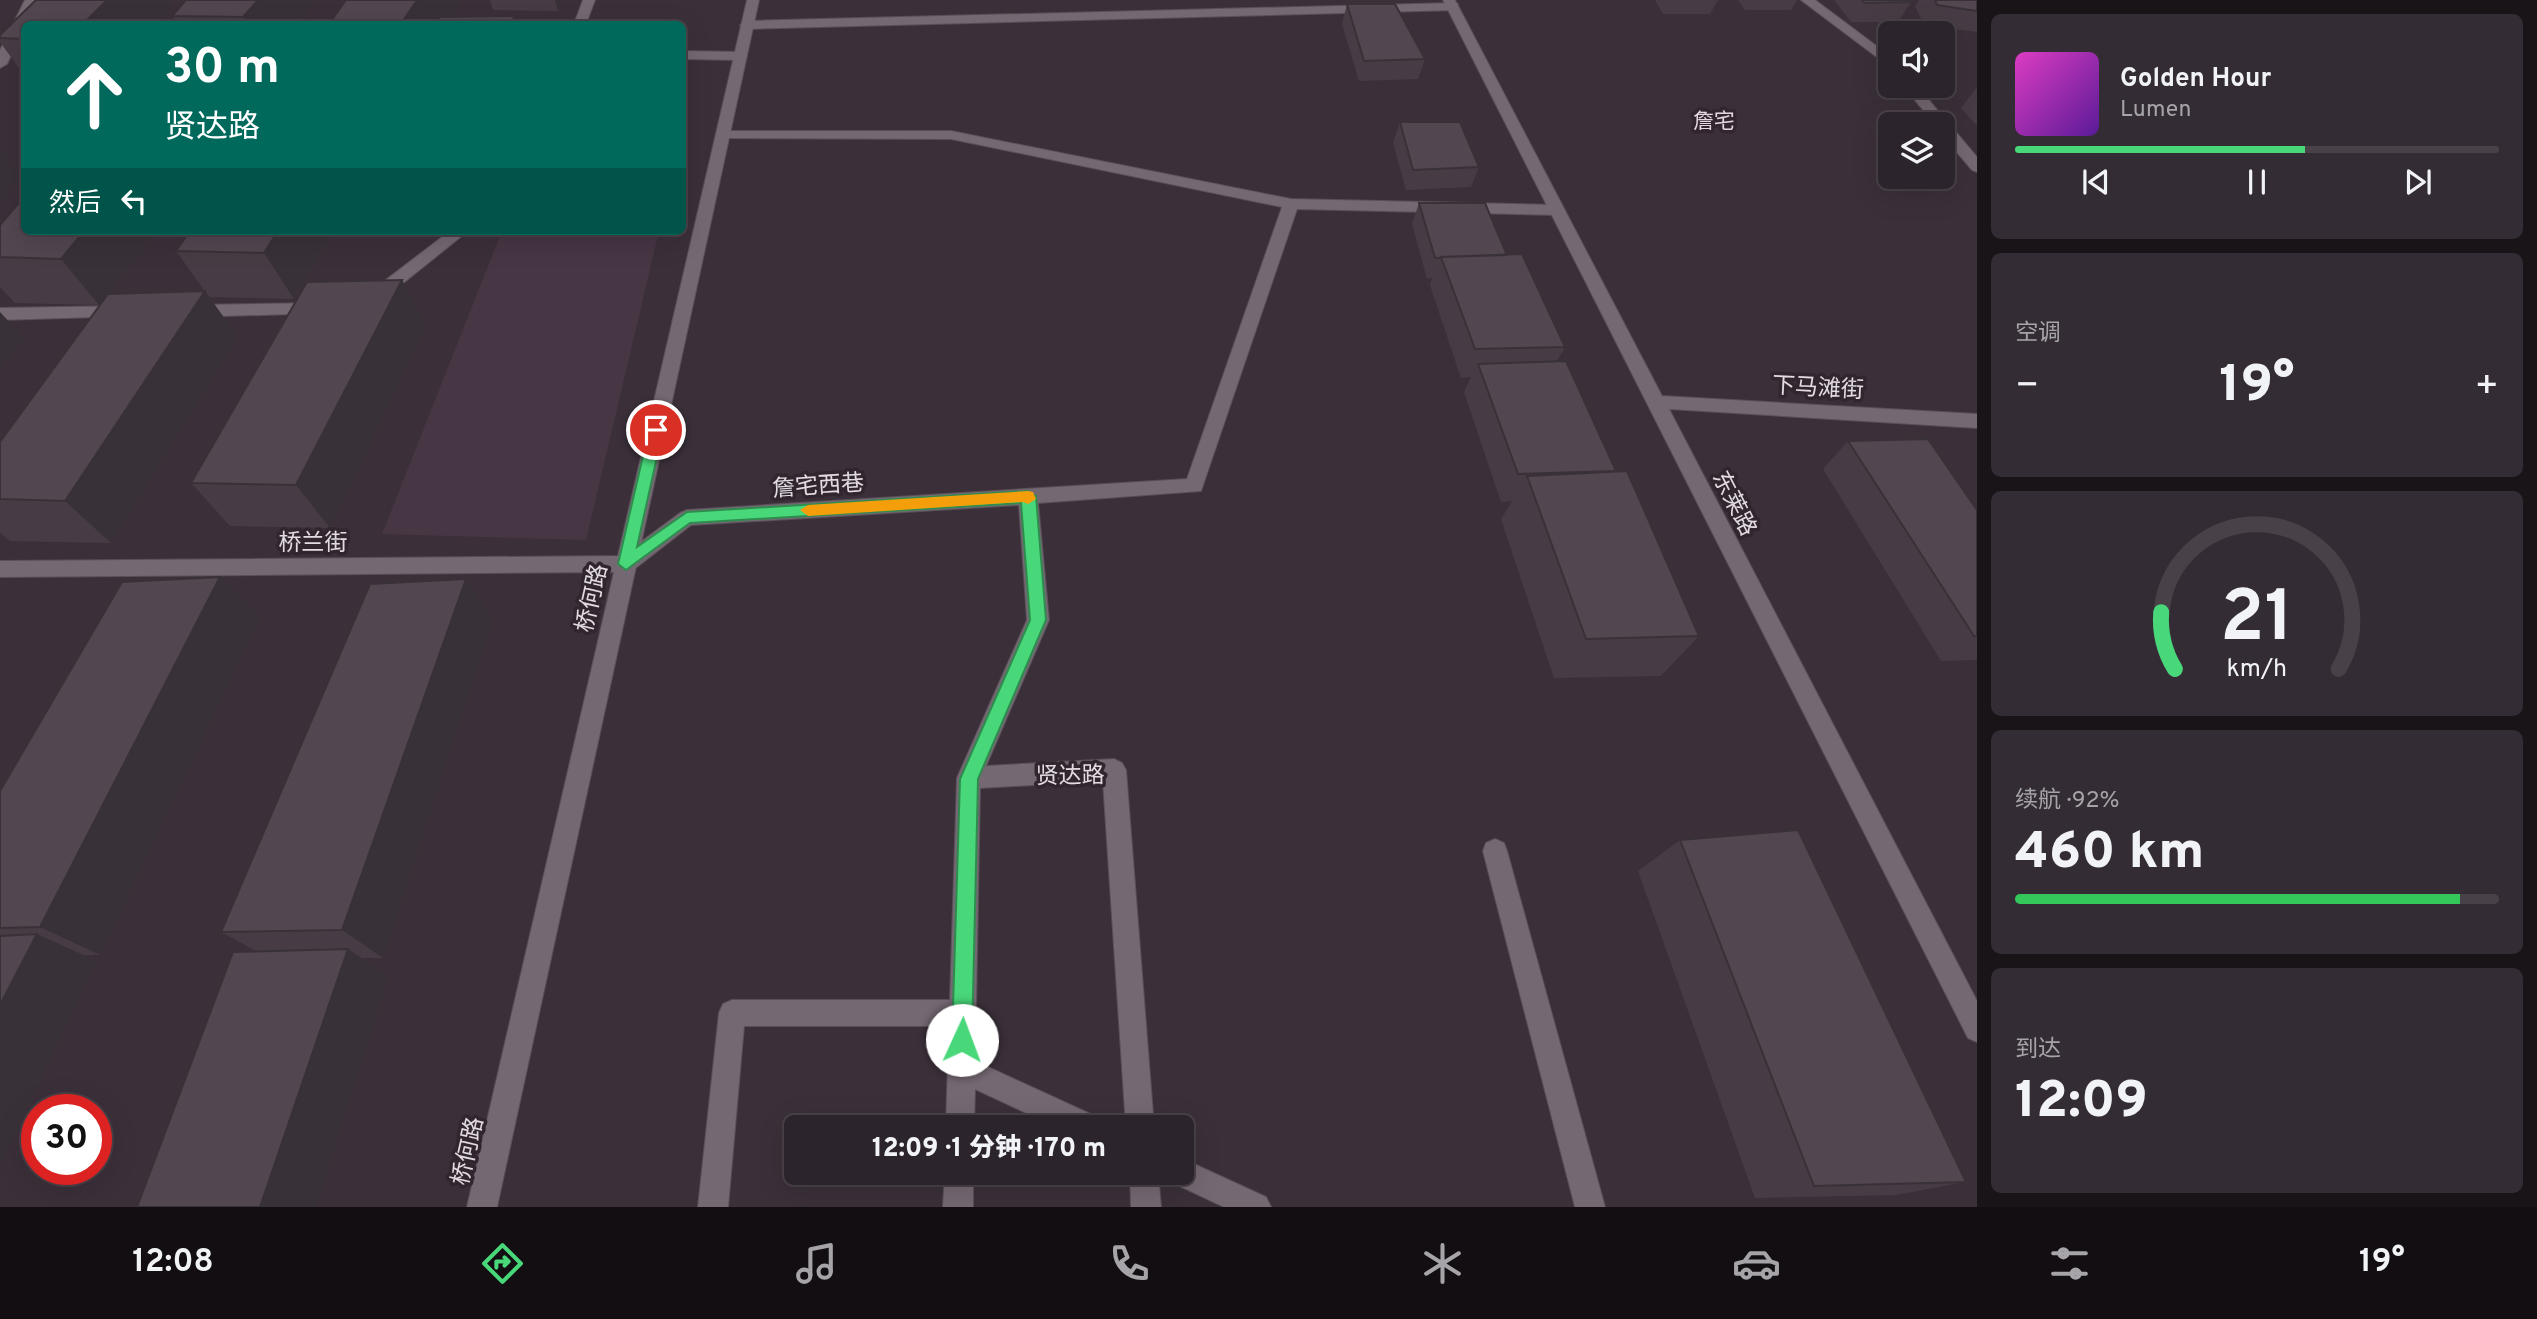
<!DOCTYPE html>
<html lang="zh">
<head>
<meta charset="utf-8">
<style>
  body { margin:0; font-family:Overpass,"Noto Sans SC",sans-serif; background:#342c34; color:#f1f3f6; height:100vh; display:flex; flex-direction:column; font-size:26px; white-space:nowrap }
  * { box-sizing:border-box; margin:0 }
  p { font-size:23px; color:#a6a4a9 }
  .icon { flex:none; width:38px; height:38px; fill:none; stroke:currentColor; stroke-width:2; stroke-linecap:round; stroke-linejoin:round }
  .map { position:relative; flex:1; overflow:hidden }
  .drawer { display:flex; flex-direction:column; gap:14px; padding:14px; background:#181418; width:560px }
  .drawer>* { flex:none }
  .guide { position:absolute; left:21px; top:21px; width:665px; height:214px; border-radius:10px; box-shadow:0 7px 28px #0002,0 0 0 2px #484148; background:#00695c; color:#fff; overflow:hidden }
  .controls { position:absolute; left:1878px; top:21px; display:grid; gap:14px }
  .controls a { display:grid; place-items:center; width:77px; height:77px; border-radius:10px; background:#2c242c; box-shadow:0 7px 28px #0002,0 0 0 2px #484148; font-size:35px }
  .speed { position:absolute; left:21px; top:1094px; display:flex; gap:14px; font-size:35px; font-weight:700; text-align:center }
  .speed>* { display:grid; place-content:center; width:91px; height:91px; border-radius:50%; background:#2c242c; box-shadow:0 7px 28px #0002,0 0 0 2px #484148; line-height:1 }
  .speed .limit { border:10px solid #d22; background:#fff; color:#111 }
  .pin { position:absolute; display:grid; place-items:center; width:60px; height:60px; color:#fff; margin:-30px; border:4px solid #fff; border-radius:50%; box-shadow:0 2px 7px #0007 }
  .me { position:absolute; width:77px; margin:-38px; rotate:2deg; stroke-linejoin:round; filter:drop-shadow(0 0 5px #0008) }
  .turn { display:flex; align-items:center; gap:24px; height:147px; padding:0 28px; font-size:32px }
  .turn .icon { width:91px; height:91px; stroke-width:2.5 }
  .turn b { display:block; font-size:49px; line-height:60px }
  .then { display:flex; align-items:center; height:66px; padding:0 28px; background:#0003; gap:14px; font-size:26px }
  .big { font-size:52px; font-weight:800; line-height:1.1 }
  .drawer .card { flex:1; display:flex; flex-direction:column; justify-content:center; gap:10px; min-width:0; padding:0 24px; border-radius:10px; background:#342c34 }
  .drawer .dial { align-items:center; gap:0 }
  .dial svg { height:182px; overflow:visible; fill:none; stroke:#484148; stroke-width:7; stroke-linecap:round; text-anchor:middle }
  .dial text { fill:#f1f3f6; stroke:none }
  .song { display:flex; align-items:center; gap:21px }
  .cover { width:84px; height:84px; border-radius:10px; background:linear-gradient(135deg,hsl(310 70% 55%),hsl(270 70% 35%)) }
  .played { height:7px; border-radius:4px; background:linear-gradient(90deg,#48d779 60%,#484148 60%) }
  .keys { display:flex; justify-content:space-around; direction:ltr }
  .heat { display:flex; justify-content:space-between; align-items:center; font-size:38px; direction:ltr }
  .charge { height:10px; border-radius:5px; background:linear-gradient(90deg,#34c759 92%,#484148 0) }
  .trip { position:absolute; left:784px; top:1115px; width:410px; height:70px; border-radius:10px; background:#2c242c; box-shadow:0 7px 28px #0002,0 0 0 2px #484148; font-weight:800; line-height:70px; text-align:center }
  .menu { display:flex; height:112px; justify-content:space-around; align-items:center; background:#120e12; color:#a6a4a9 }
  .menu .icon { width:49px; height:49px }
  .menu .selected { color:#48d779 }
  .menu b { font-size:32px; color:#f1f3f6 }
  main { display:flex; flex:1; min-height:0 }
  .map>svg:first-child { display:block }
  .built { fill:#473644 }
  .lines { fill:none; stroke-linecap:round; stroke-linejoin:round }
  .service-casing { stroke:#584f57; stroke-width:2 }
  .minor-casing { stroke:#584f57; stroke-width:2 }
  .tertiary-casing { stroke:#584f57; stroke-width:2 }
  .service { fill:#746872; fill-rule:evenodd }
  .minor { fill:#746872; fill-rule:evenodd }
  .tertiary { fill:#746872; fill-rule:evenodd }
  .wall { fill:#473c45 }
  .shaded-wall { fill:#393138 }
  .building { fill:#524650; stroke:#393138; stroke-width:2 }
  .route { fill:#48d779; stroke:#2f8c4f; stroke-width:2 }
  .slow { fill:#f59e0b }
  .labels { text-anchor:middle; stroke-width:7; stroke-linejoin:round; paint-order:stroke }
  .far-quarter-label { font-size:21px; fill:#e3d5e1; stroke:#31262f }
  .street-label { font-size:23px; fill:#e2dbe1; stroke:#31262f }
</style>
</head>
<body>
<main>
<div class="map">
<svg width="1977" height="1207" viewBox="0 0 1977 1207">
  <rect width="100%" height="100%" fill="#3b303a"/>
  <path class="built" d="M502,231H659L586,540L382,534Z"/>
  <g class="lines">
    <g class="service-casing">
      <path id="service" d="M1801,0H1815L1890,56V67Z
        M682,51L740,52L747,56L740,60L682,59Z
        M1903,86H1917L1977,157V172L1972,170L1942,135V124H1935Z"/>
    </g>
    <g class="minor-casing">
      <path id="minor" d="M25,0H37L7,64L0,68V50Z
        M583,0H595L586,24H574Z
        M1453,3L1458,4V10L747,29L740,25L747,21Z
        M723,131H951L1291,199L1557,205L1565,210L1557,215L1297,209L1201,491L1038,503L1049,620L986,766L1114,759L1122,763L1126,770L1154,1127H1126L1103,781L980,788L975,1061L1097,1117L1101,1127H1056L975,1089L974,1127H946L949,1026H744L728,1207H698L719,1013L723,1004L732,1000H950L957,778L1027,620L1019,505L691,525L633,570L626,572L619,570L616,564L619,558L680,513L687,510L1187,479L1282,207L951,139L718,138L716,135Z
        M450,231H468L382,300H370L368,296L370,292Z
        M320,303L326,305L329,309L326,313L191,317L182,311L191,305Z
        M124,306L130,308L133,312L130,316L0,320V308Z
        M1495,839L1504,843L1507,851L1605,1207H1575L1483,851L1486,843Z
        M1181,1158L1266,1197L1271,1207H1224L1171,1182L1167,1172H1181Z
        M945,1172H973V1207H943Z
        M1130,1172H1158L1161,1207H1131Z"/>
    </g>
    <g class="tertiary-casing">
      <path id="tertiary" d="M747,0H759L497,1207H467L614,572L0,577V561L618,556Z
        M1443,0H1455L1662,396L1977,414V428L1669,409L1977,1001V1042L1968,1038Z"/>
    </g>
    <use href="#service" class="service"/>
    <use href="#minor" class="minor"/>
    <use href="#tertiary" class="tertiary"/>
  </g>
  <path class="wall" d="M36,0H176L154,24H24V75L0,42V35Z
    M490,0H563L558,11L493,10Z
    M1655,0H1718L1710,14H1663Z
    M1738,0H1797L1791,10H1745Z
    M1834,0H1909L1911,2L1898,22H1851Z
    M1919,0H1977V32L1924,25L1915,6Z
    M317,1L298,24H177L172,16Z
    M1347,4L1425,59L1418,79L1359,81L1342,24Z
    M1977,87V126L1961,108Z
    M1400,122L1479,167L1471,187L1406,190L1393,143Z
    M1419,203L1507,255L1565,347L1557,361L1616,471L1699,636L1661,676L1554,678L1501,519L1512,501L1501,502L1464,392L1471,377L1461,378L1430,285L1432,278L1427,279L1412,224Z
    M0,225L24,231H157L99,305L15,303L0,287Z
    M334,231L294,299L209,297L176,251Z
    M402,280L426,326L330,528L230,526L191,483Z
    M238,337L111,543L10,541L0,533V442Z
    M1848,441L1977,510V660L1941,661L1823,469Z
    M466,579L493,620L383,958H362L389,976L256,951L221,932Z
    M260,618L100,955H84L97,961L0,1165V791Z
    M1680,840L1966,1182L1896,1195L1755,1198L1638,871Z"/>
  <path class="shaded-wall" d="M107,0H176L154,24H83Z
    M258,0H317V1L298,24H247L243,17Z
    M417,0H462L448,24H401Z
    M555,0H563L558,11Z
    M515,16L518,24H510Z
    M682,53L687,73L682,89Z
    M0,151L21,177L0,201Z
    M84,231H157L99,305L61,259Z
    M278,231H334L294,299L264,253Z
    M402,280L426,326L330,528L296,485Z
    M205,291L238,337L111,543L65,501Z
    M0,312L24,338L0,369Z
    M220,577L260,618L100,955L40,927Z
    M466,579L493,620L383,958L342,930Z
    M37,934L97,961L0,1165V1005Z
    M348,949L389,976L316,1207H260Z"/>
  <path class="building" d="M36,0H107L83,24H24V39L0,38V35Z
    M186,0H258L243,17L172,16Z
    M346,0H417L401,24H329Z
    M1862,0H1909L1911,2L1864,3Z
    M1935,0H1977V11L1937,5Z
    M1347,4H1395L1425,59L1364,61Z
    M515,16L510,24H436L440,17Z
    M1400,122H1460L1479,167L1413,170Z
    M24,197V231H84L61,259L0,257V225Z
    M1419,203H1485L1507,255L1441,257V258H1435Z
    M190,231H278L264,253L176,251Z
    M1522,254L1565,347L1475,349L1441,257Z
    M402,280L296,485L191,483L307,282Z
    M205,291L65,501L0,499V442L108,294Z
    M1566,361L1616,471L1518,474L1478,364Z
    M1928,439L1977,510V636H1974L1848,441Z
    M1627,471L1699,636L1586,639L1527,476Z
    M220,577L40,927L0,928V791L122,582Z
    M466,579L342,930L221,932L370,584Z
    M1798,830L1966,1182L1814,1186L1680,840Z
    M37,934L0,1005V936Z
    M348,949L260,1207H137L233,952Z"/>
  <path class="route" d="M656,425L663,430L637,547L687,512L1028,491L1036,496L1046,620L978,779L972,1040L969,1047L962,1050L955,1047L952,1040L960,779L1030,620L1021,503L690,523L626,570L618,564L649,430Z"/>
  <path class="slow" d="M1028,491L1033,492L1036,499L1028,504L1023,502L808,516L800,510L808,505Z"/>
  <g class="labels">
    <g class="far-quarter-label">
      <text x="1714" y="128">詹宅</text>
    </g>
    <g class="street-label">
      <text transform="translate(1818 387) rotate(3)" y="8">下马滩街</text>
      <text transform="translate(818 485) rotate(-4)" y="8">詹宅西巷</text>
      <text transform="translate(1735 503) rotate(63)" y="8">东莱路</text>
      <text x="313" y="550">桥兰街</text>
      <text transform="translate(591 598) rotate(-77)" y="8">桥何路</text>
      <text transform="translate(1070 775) rotate(-1)" y="8">贤达路</text>
      <text transform="translate(467 1151) rotate(-77)" y="8">桥何路</text>
    </g>
  </g>
</svg>
<div class="controls">
<a><svg class="icon" aria-label="sound" viewBox="0 0 24 24"><path d="M4 9h4l5-4v14l-5-4H4zM17 9q2 3 0 6"/></svg></a>
<a><svg class="icon" aria-label="layers" viewBox="0 0 24 24"><path d="M12 4l9 5-9 5-9-5zM3 14l9 5 9-5"/></svg></a>
</div>
<div class="speed"><div class="limit">30</div></div>
<div class="pin" style="left:656px;top:430px;background:#d93025"><svg class="icon" aria-label="arrive" viewBox="0 0 24 24"><path d="M6 21V4h12l-3 4 3 4H6"/></svg></div>
<svg class="me" style="left:962px;top:1040px" viewBox="-20 -20 40 40"><circle r="19" fill="#fff"/><path d="M0-13L10 11 0 6-10 11z" fill="#48d779"/></svg>
<div class="trip">12:09 · 1 分钟 · 170 m</div>
<div class="guide">
<div class="turn"><svg class="icon" aria-label="ahead" viewBox="0 0 24 24"><path d="M12 20V5M6 11l6-6 6 6"/></svg><div><b>30 m</b>贤达路</div></div>
<div class="then">然后<svg class="icon" aria-label="left" viewBox="0 0 24 24"><path d="M17 20v-9H6M10 6l-5 5 5 5"/></svg></div>
</div>
</div>
<section class="drawer">
<div class="card">
<div class="song"><i class="cover"></i><div><b>Golden Hour</b><p>Lumen</p></div></div>
<div class="played"></div>
<div class="keys"><svg class="icon" aria-label="previous" viewBox="0 0 24 24"><path d="M18 5L8 12l10 7zM5 5v14"/></svg><svg class="icon" aria-label="pause" viewBox="0 0 24 24"><path d="M8 5v14M16 5v14"/></svg><svg class="icon" aria-label="next" viewBox="0 0 24 24"><path d="M6 5l10 7-10 7zM19 5v14"/></svg></div>
</div>
<div class="card"><p>空调</p>
<div class="heat"><a>−</a><b class="big">19°</b><a>+</a></div>
</div>
<div class="card dial"><svg viewBox="0 0 100 80">
<path d="M14 69A42 42 0 1 1 86 69"/>
<path d="M14 69A42 42 0 0 1 8 44" stroke="#48d779"/>
<text x="50" y="56" font-size="32" font-weight="700">21</text>
<text x="50" y="72" font-size="11">km/h</text>
</svg></div>
<div class="card"><p>续航 · 92%</p><b class="big">460 km</b><div class="charge"></div></div>
<div class="card"><p>到达</p><b class="big">12:09</b></div>
</section>
</main>
<nav class="menu">
<b>12:08</b>
<svg class="icon selected" aria-label="directions" viewBox="0 0 24 24"><path d="M12 3l9 9-9 9-9-9zM9 14v-3h6M13 9l2 2-2 2"/></svg>
<svg class="icon" aria-label="music" viewBox="0 0 24 24"><path d="M9 18V5l10-2v13"/><circle cx="6" cy="18" r="3"/><circle cx="16" cy="16" r="3"/></svg>
<svg class="icon" aria-label="phone" viewBox="0 0 24 24"><path d="M5 4h4l2 5-3 2q2 4 5 5l2-3 5 2v4C11 20 4 13 5 4z"/></svg>
<svg class="icon" aria-label="climate" viewBox="0 0 24 24"><path d="M12 3v18M4 7l16 10M4 17L20 7"/></svg>
<svg class="icon" aria-label="car" viewBox="0 0 24 24"><path d="M5 17H2v-5l4-1 3-4h7l3 4 3 1v5h-3M9 17h6M6 11h13"/><circle cx="7" cy="17" r="2"/><circle cx="17" cy="17" r="2"/></svg>
<svg class="icon" aria-label="filters" viewBox="0 0 24 24"><path d="M4 7h16M4 17h16"/><circle cx="9" cy="7" r="2"/><circle cx="15" cy="17" r="2"/></svg>
<b>19°</b>
</nav>
</body>
</html>
